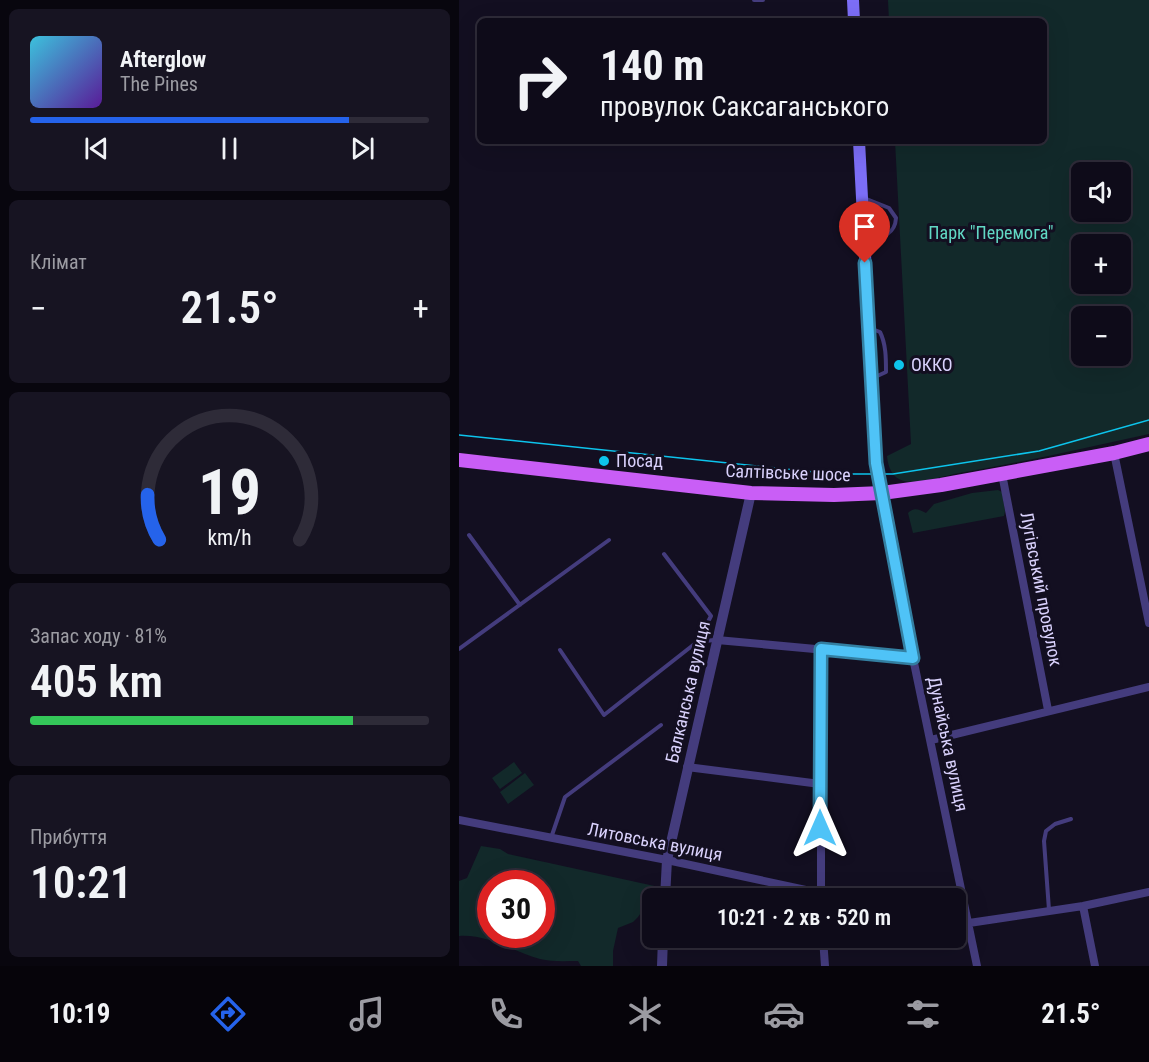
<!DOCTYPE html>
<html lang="uk">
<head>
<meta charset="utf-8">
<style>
  body { margin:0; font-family:"Roboto Condensed",sans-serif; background:#171422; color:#f1f3f6; height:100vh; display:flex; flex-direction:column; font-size:22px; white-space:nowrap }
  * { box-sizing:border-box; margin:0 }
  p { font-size:20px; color:#9b9ba2 }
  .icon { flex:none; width:33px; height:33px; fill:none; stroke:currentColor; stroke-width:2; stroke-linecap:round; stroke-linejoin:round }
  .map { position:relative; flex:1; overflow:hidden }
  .panel { display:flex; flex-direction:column; gap:9px; padding:9px; background:#08060e; width:459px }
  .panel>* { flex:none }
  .top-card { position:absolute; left:18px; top:18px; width:570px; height:126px; border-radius:9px; box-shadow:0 6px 24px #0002,0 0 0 2px #2e2b38; background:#0e0b19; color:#f1f3f6; overflow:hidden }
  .fabs { position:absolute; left:612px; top:162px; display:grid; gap:12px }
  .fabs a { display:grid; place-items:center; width:60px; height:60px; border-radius:9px; background:#0e0b19; box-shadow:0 6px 24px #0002,0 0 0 2px #2e2b38; font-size:30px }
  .speed { position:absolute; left:18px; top:870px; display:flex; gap:12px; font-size:30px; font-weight:700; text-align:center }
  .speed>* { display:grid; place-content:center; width:78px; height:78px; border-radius:50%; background:#0e0b19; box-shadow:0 6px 24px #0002,0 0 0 2px #2e2b38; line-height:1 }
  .speed .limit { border:9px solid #d22; background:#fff; color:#111 }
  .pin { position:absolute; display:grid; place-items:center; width:51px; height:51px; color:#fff; margin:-62px -26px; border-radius:50% 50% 50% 0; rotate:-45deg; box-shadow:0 0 6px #0007 }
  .pin .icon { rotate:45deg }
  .me { position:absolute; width:66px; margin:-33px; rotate:0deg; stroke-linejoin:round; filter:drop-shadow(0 0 4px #0008) }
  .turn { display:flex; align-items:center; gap:21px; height:126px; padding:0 24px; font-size:27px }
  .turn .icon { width:78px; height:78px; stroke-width:2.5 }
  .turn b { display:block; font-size:42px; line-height:51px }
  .big { font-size:45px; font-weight:600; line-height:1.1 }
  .panel .card { flex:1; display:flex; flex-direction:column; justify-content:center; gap:9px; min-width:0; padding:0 21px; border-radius:9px; background:#171422 }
  .panel .dial { align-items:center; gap:0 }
  .dial svg { height:156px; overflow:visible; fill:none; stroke:#2e2b38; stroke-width:7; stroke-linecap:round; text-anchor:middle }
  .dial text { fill:#f1f3f6; stroke:none }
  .song { display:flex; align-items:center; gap:18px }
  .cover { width:72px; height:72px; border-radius:9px; background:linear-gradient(135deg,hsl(190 70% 55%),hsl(270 70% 35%)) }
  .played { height:6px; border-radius:3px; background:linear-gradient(90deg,#2563eb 80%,#2e2b38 80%) }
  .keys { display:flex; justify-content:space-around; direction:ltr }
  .heat { display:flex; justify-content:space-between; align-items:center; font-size:33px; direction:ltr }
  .charge { height:9px; border-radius:4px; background:linear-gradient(90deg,#34c759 81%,#2e2b38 0) }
  .trip { position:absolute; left:183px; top:888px; width:324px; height:60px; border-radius:9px; background:#0e0b19; box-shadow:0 6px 24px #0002,0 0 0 2px #2e2b38; font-weight:600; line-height:60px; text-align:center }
  .tabs { display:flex; height:96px; justify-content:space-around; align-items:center; background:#06040a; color:#9b9ba2 }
  .tabs .icon { width:42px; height:42px }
  .tabs .on { color:#2563eb }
  .tabs b { font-size:27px; color:#f1f3f6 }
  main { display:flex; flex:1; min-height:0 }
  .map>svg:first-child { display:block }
  .green { fill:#12292a; fill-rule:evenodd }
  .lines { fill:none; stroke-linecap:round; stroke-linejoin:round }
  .service { stroke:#443c7d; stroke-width:4 }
  .minor { stroke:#443c7d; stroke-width:8 }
  .tertiary { stroke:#443c7d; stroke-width:10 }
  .secondary { stroke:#7c6ef7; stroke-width:12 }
  .primary { stroke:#c95ef6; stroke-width:14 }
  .tram { stroke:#0dc4ec; stroke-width:1.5 }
  .route-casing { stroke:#337fa1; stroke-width:15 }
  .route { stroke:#4fc3f7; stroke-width:10 }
  .poi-dot { fill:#0dc4ec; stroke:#130f21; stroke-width:2 }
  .labels { text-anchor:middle; stroke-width:6; stroke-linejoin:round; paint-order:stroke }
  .park-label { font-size:18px; fill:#61d8c4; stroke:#130f21 }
  .poi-label { font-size:18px; fill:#d9d1fc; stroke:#130f21; text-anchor:start }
  .street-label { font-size:18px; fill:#d9d1fc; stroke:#130f21 }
</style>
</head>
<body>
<main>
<section class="panel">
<div class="card">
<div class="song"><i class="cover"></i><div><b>Afterglow</b><p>The Pines</p></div></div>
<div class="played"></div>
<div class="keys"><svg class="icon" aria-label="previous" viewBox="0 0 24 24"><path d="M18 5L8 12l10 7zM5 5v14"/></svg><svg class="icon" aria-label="pause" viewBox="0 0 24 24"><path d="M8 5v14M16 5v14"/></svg><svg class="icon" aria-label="next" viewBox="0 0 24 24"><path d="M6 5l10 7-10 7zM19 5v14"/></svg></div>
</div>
<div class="card"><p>Клімат</p>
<div class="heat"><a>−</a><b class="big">21.5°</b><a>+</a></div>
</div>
<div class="card dial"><svg viewBox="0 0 100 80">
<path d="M14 69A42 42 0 1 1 86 69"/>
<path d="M14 69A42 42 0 0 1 8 46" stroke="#2563eb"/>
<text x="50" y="56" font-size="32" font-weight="700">19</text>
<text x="50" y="72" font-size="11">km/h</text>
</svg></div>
<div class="card"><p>Запас ходу · 81%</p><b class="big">405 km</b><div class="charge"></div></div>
<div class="card"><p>Прибуття</p><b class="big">10:21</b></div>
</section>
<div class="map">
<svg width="690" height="966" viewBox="0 0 690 966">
  <rect width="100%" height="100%" fill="#130f21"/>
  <path class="green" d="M429,0H690V434C627,448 564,462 500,473C484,476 462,484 445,481C433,478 429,467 428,456L452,444L436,141H585V21H430ZM622,172H662V212H622ZM622,244H662V284H622ZM622,316H662V356H622Z
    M539,490L543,492L546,511L545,516L454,533L449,513C455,507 459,509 467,513L475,504L513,493Z
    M55,762L63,773L41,789L33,778Z
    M66,773L75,785L49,804L41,792Z
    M22,846L41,849L49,854L200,887L179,917L174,922L159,928L154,951V966H122L119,961C107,961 93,962 81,959C54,952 30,934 0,936V881L8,878ZM32,884H82V934H32Z"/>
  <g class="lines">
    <path class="service" d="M295,0H304
      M405,198L430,208L437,218C436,235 423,237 409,240
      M413,329L421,332C427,344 427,358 427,372L416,377
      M10,535L61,605
      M205,554L252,616L239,641
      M0,649L150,540
      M101,650L145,715L238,642L255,640
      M92,838L106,797L202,725
      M590,910L585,841L587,831L596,824L612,819"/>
    <path class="minor" d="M655,453L690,623
      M543,474L589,710
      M423,493L454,658L518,966
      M258,640L454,658
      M472,740L690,687
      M228,767L361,784
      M0,820L208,860L384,898
      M362,897V649
      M624,906L636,966
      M496,920L510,923L624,906L690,892
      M364,938L366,966"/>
    <path class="tertiary" d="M206,898L208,860L292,493
      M203,966L204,938"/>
    <path class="secondary" d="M394,0L395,21
      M400,141L417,463L423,493"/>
    <path class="primary" d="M0,460L292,493L375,495L423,493L482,485L655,453L690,444"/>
    <path class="tram" d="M0,435L374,474H434L580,451L690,420"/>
  </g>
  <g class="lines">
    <g class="route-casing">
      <path id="route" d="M361,828L362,649L454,658L417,463L406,263"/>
    </g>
    <use href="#route" class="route"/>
  </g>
  <g class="poi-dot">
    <circle cx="440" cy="365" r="6"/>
    <circle cx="145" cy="461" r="6"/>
  </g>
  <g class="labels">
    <g class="park-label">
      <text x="532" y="239">Парк "Перемога"</text>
    </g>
    <g class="poi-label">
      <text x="452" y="371">ОККО</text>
      <text x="157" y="467">Посад</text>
    </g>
    <g class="street-label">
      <text transform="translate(329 473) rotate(2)" y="6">Салтівське шосе</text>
      <text transform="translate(582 589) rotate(79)" y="6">Лугівський провулок</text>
      <text transform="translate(229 692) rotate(-77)" y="6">Балканська вулиця</text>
      <text transform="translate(489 744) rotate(78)" y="6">Дунайська вулиця</text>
      <text transform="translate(196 842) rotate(11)" y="6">Литовська вулиця</text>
    </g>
  </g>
</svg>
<div class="fabs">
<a><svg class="icon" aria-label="sound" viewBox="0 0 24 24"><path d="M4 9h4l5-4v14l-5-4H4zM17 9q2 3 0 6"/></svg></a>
<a>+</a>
<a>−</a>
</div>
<div class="speed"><div class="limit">30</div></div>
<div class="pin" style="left:406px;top:263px;background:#d93025"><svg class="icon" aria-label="arrive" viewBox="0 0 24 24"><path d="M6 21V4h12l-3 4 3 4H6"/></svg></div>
<svg class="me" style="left:361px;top:828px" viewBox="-20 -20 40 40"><path d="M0-17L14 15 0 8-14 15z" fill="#4fc3f7" stroke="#fff" stroke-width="4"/></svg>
<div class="trip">10:21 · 2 хв · 520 m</div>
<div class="top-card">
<div class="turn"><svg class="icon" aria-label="right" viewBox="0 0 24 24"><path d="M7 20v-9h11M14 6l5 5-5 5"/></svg><div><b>140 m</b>провулок Саксаганського</div></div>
</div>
</div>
</main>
<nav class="tabs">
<b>10:19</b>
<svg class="icon on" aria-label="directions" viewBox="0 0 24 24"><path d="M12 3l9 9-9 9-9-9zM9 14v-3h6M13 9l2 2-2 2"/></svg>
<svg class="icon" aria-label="music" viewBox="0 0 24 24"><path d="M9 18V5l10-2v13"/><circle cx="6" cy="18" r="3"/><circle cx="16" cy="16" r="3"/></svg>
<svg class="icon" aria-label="phone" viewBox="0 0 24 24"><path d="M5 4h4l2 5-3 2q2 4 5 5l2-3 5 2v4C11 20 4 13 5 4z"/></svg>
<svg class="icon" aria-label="climate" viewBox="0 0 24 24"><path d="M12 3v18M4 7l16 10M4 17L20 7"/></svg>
<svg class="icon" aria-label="car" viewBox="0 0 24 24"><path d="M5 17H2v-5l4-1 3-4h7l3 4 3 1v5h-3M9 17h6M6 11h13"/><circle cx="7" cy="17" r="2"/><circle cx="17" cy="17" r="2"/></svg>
<svg class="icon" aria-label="filters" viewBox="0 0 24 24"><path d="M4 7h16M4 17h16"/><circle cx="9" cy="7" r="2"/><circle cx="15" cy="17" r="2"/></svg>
<b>21.5°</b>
</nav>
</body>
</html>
